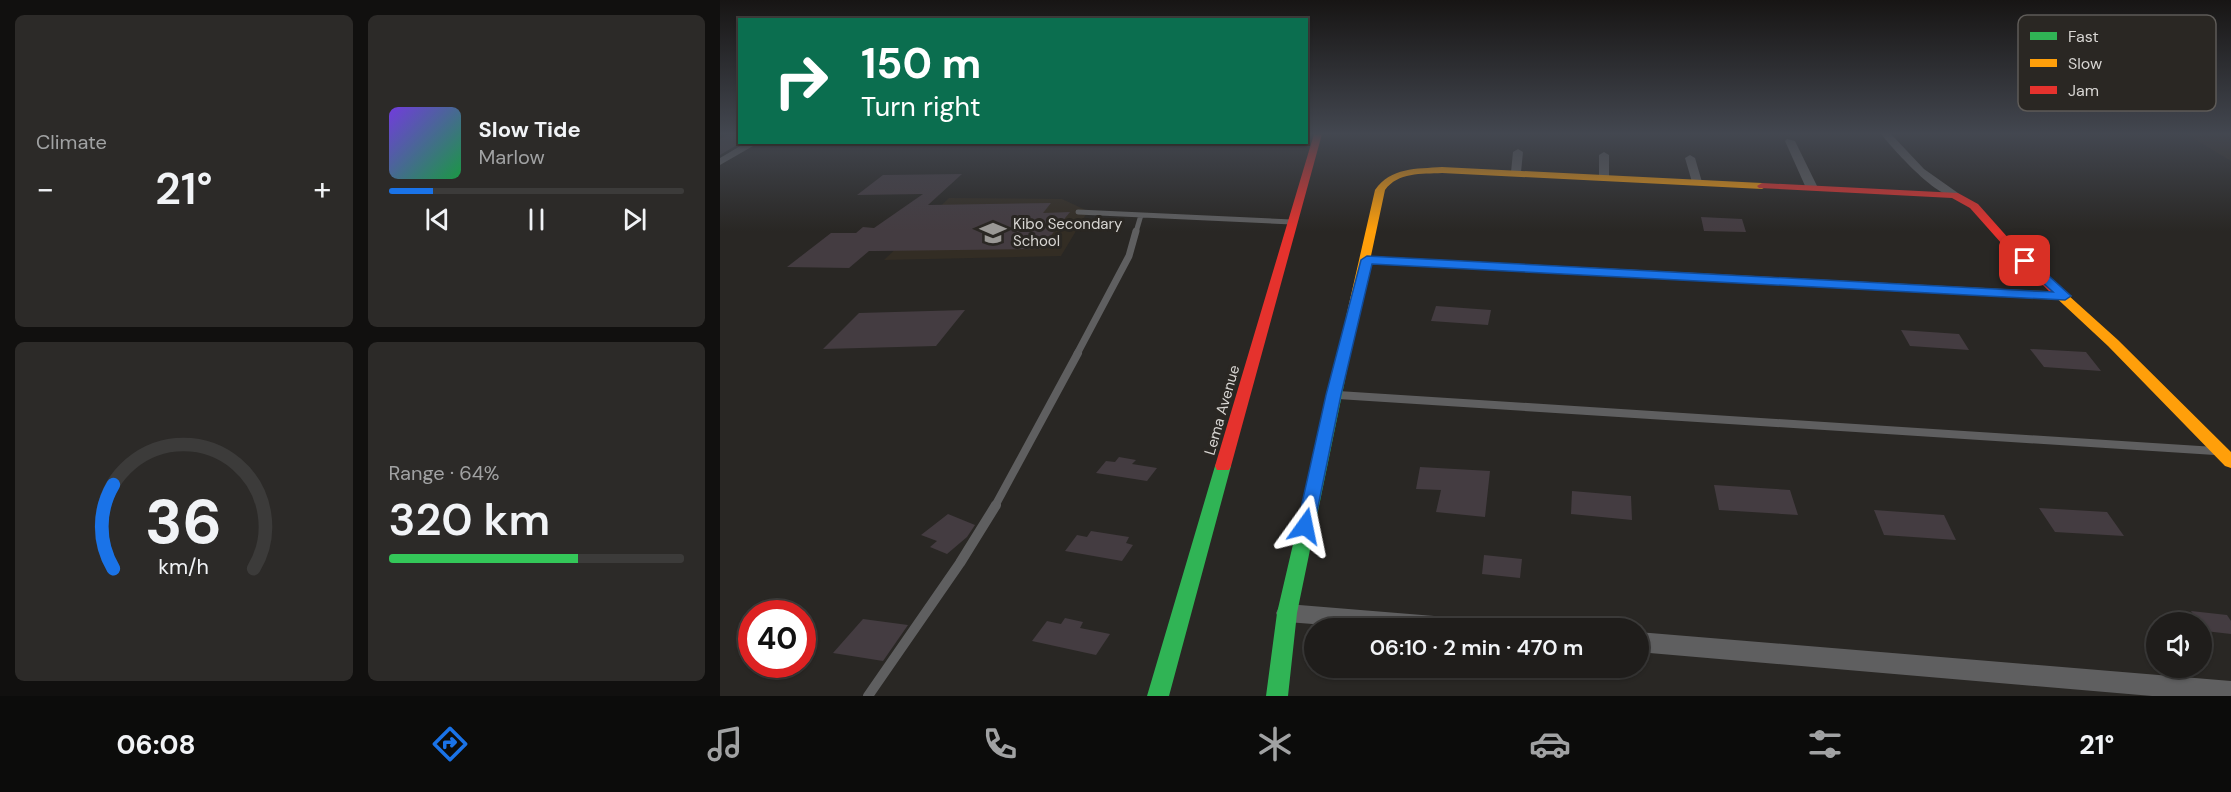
<!DOCTYPE html>
<html lang="en">
<head>
<meta charset="utf-8">
<style>
  body { margin:0; font-family:"DM Sans",sans-serif; background:#2c2a28; color:#f1f3f6; height:100vh; display:flex; flex-direction:column; font-size:22px; white-space:nowrap }
  * { box-sizing:border-box; margin:0 }
  p { font-size:20px; color:#a1a2a3 }
  .icon { flex:none; width:33px; height:33px; fill:none; stroke:currentColor; stroke-width:2; stroke-linecap:round; stroke-linejoin:round }
  .map { position:relative; flex:1; overflow:hidden }
  .panel { display:flex; flex-direction:column; gap:15px; padding:15px; background:#11100f; width:720px }
  .panel>* { flex:none }
  .banner { position:absolute; left:18px; top:18px; width:570px; height:126px; border-radius:0px; box-shadow:0 2px 4px #0004,0 0 0 2px #3c3b3a; background:#0b6e4f; color:#fff; overflow:hidden }
  .buttons { position:absolute; left:1426px; top:612px; display:grid; gap:12px }
  .buttons a { display:grid; place-items:center; width:66px; height:66px; border-radius:50%; background:#1f1d1b; box-shadow:0 2px 4px #0004,0 0 0 2px #3c3b3a; font-size:30px }
  .speed { position:absolute; left:18px; top:600px; display:flex; gap:12px; font-size:30px; font-weight:700; text-align:center }
  .speed>* { display:grid; place-content:center; width:78px; height:78px; border-radius:50%; background:#1f1d1b; box-shadow:0 2px 4px #0004,0 0 0 2px #3c3b3a; line-height:1 }
  .speed .limit { border:9px solid #d22; background:#fff; color:#111 }
  .pin { position:absolute; display:grid; place-items:center; width:51px; height:51px; color:#fff; margin:-26px; border-radius:12px; box-shadow:0 3px 9px #0006 }
  .me { position:absolute; width:66px; margin:-33px; rotate:12deg; stroke-linejoin:round; filter:drop-shadow(0 0 4px #0008) }
  .turn { display:flex; align-items:center; gap:21px; height:126px; padding:0 24px; font-size:27px }
  .turn .icon { width:78px; height:78px; stroke-width:2.5 }
  .turn b { display:block; font-size:42px; line-height:51px }
  .big { font-size:45px; font-weight:600; line-height:1.1 }
  .panel .card { flex:1; display:flex; flex-direction:column; justify-content:center; gap:9px; min-width:0; padding:0 21px; border-radius:9px; background:#2c2a28 }
  .panel .dial { align-items:center; gap:0 }
  .dial svg { height:156px; overflow:visible; fill:none; stroke:#3c3b3a; stroke-width:7; stroke-linecap:round; text-anchor:middle }
  .dial text { fill:#f1f3f6; stroke:none }
  .song { display:flex; align-items:center; gap:18px }
  .cover { width:72px; height:72px; border-radius:9px; background:linear-gradient(135deg,hsl(260 70% 55%),hsl(140 70% 35%)) }
  .played { height:6px; border-radius:3px; background:linear-gradient(90deg,#1a73e8 15%,#3c3b3a 15%) }
  .keys { display:flex; justify-content:space-around; direction:ltr }
  .heat { display:flex; justify-content:space-between; align-items:center; font-size:33px; direction:ltr }
  .charge { height:9px; border-radius:4px; background:linear-gradient(90deg,#34c759 64%,#3c3b3a 0) }
  .panel .tiles { flex:1; display:grid; gap:15px; grid-template-columns:repeat(2,1fr) }
  .trip { position:absolute; left:584px; top:618px; width:345px; height:60px; border-radius:30px; background:#1f1d1b; box-shadow:0 2px 4px #0004,0 0 0 2px #3c3b3a; font-weight:600; line-height:60px; text-align:center }
  .dock { display:flex; height:96px; justify-content:space-around; align-items:center; background:#0c0c0b; color:#a1a2a3 }
  .dock .icon { width:42px; height:42px }
  .dock .selected { color:#1a73e8 }
  .dock b { font-size:27px; color:#f1f3f6 }
  main { display:flex; flex:1; min-height:0 }
  .map>svg:first-child { display:block }
  .built { fill:#332d24 }
  .building { fill:#443c41 }
  .lines { fill:none; stroke-linecap:round; stroke-linejoin:round }
  .lane-far3 { stroke:#5f5f60; stroke-width:5 }
  .lane-far2 { stroke:#5f5f60; stroke-width:7 }
  .lane-far1 { stroke:#5f5f60; stroke-width:8 }
  .lane { stroke:#5f5f60; stroke-width:10 }
  .street { fill:#5f5f60; fill-rule:evenodd }
  .fast { fill:#30b455; fill-rule:evenodd }
  .slow { fill:#ff9f0a; fill-rule:evenodd }
  .jam { fill:#e5322d; fill-rule:evenodd }
  .route { fill:#1a73e8; stroke:#114b97; stroke-width:1.5 }
  .labels { text-anchor:middle; stroke-width:6; stroke-linejoin:round; paint-order:stroke }
  .poi-label { font-size:15px; fill:#d7d5d2; stroke:#2a2723; text-anchor:start }
  .street-label { font-size:15px; fill:#d7d5d2; stroke:#2a2723 }
  .key { fill:#2a2723; stroke:#5e5b58; stroke-width:1.5 }
  .key-label { font-size:16px; fill:#d7d5d2 }
</style>
</head>
<body>
<main>
<section class="panel">
<div class="tiles">
<div class="card"><p>Climate</p>
<div class="heat"><a>−</a><b class="big">21°</b><a>+</a></div>
</div>
<div class="card">
<div class="song"><i class="cover"></i><div><b>Slow Tide</b><p>Marlow</p></div></div>
<div class="played"></div>
<div class="keys"><svg class="icon" aria-label="previous" viewBox="0 0 24 24"><path d="M18 5L8 12l10 7zM5 5v14"/></svg><svg class="icon" aria-label="pause" viewBox="0 0 24 24"><path d="M8 5v14M16 5v14"/></svg><svg class="icon" aria-label="next" viewBox="0 0 24 24"><path d="M6 5l10 7-10 7zM19 5v14"/></svg></div>
</div>
<div class="card dial"><svg viewBox="0 0 100 80">
<path d="M14 69A42 42 0 1 1 86 69"/>
<path d="M14 69A42 42 0 0 1 14 26" stroke="#1a73e8"/>
<text x="50" y="56" font-size="32" font-weight="700">36</text>
<text x="50" y="72" font-size="11">km/h</text>
</svg></div>
<div class="card"><p>Range · 64%</p><b class="big">320 km</b><div class="charge"></div></div>
</div>
</section>
<div class="map">
<svg width="1511" height="696" viewBox="0 0 1511 696">
  <rect width="100%" height="100%" fill="#292724"/>
  <path class="built" d="M1466,134H1511V161Z
    M229,198L342,199L368,211L341,256L164,260Z"/>
  <path class="building" d="M8,135H20V142H22L0,155V139Z
    M242,174L208,205L331,203L323,213L350,212L320,249L156,251H149L129,268L67,267L111,233H136L143,227L154,228L203,194L137,195L163,175Z
    M981,217L1022,219L1026,232L984,231Z
    M716,306L771,310L768,325L711,321Z
    M245,310L216,346L103,349L139,313Z
    M1181,330L1239,334L1249,350L1190,346Z
    M1310,349L1366,352L1381,371L1324,367Z
    M399,457L416,460L412,464L437,468L427,481L376,473L386,461L395,462Z
    M700,467L770,471L765,517L716,512L721,490L696,489Z
    M994,485L1070,490L1078,515L999,510Z
    M852,491L911,496L912,520L851,514Z
    M1319,508L1387,512L1404,536L1335,532Z
    M1154,510L1224,515L1236,540L1164,535Z
    M228,514L255,525L247,537L227,554L210,547L217,541L201,535Z
    M371,531L409,537L406,543L413,545L402,561L345,551L357,535L367,537Z
    M764,555L802,559L800,578L762,574Z
    M1471,611L1507,615L1511,621V634L1485,631L1482,622H1479Z
    M345,618L363,622L360,628L390,634L376,655L312,641L327,621L341,624Z
    M143,619L188,625L163,661L113,653Z"/>
  <g class="lines">
    <path class="lane-far3" d="M358,212L572,222
      M416,232L421,215"/>
    <path class="lane-far2" d="M357,354L409,256L416,231"/>
    <path class="lane-far1" d="M618,395L1495,451
      M275,506L358,353"/>
    <path class="lane" d="M148,696L240,563L276,505"/>
    <path class="street" d="M1161,134H1171L1204,169L1238,193V197C1219,201 1173,149 1161,134Z
      M1067,139L1075,141L1098,188L1096,190H1088L1086,188L1065,141Z
      M27,142H40L0,165V158Z
      M798,149L803,152L801,172L796,175L791,172L793,152Z
      M884,152L889,155V178L884,181L879,178V155Z
      M970,155L975,158L982,182L981,184H973L972,182L965,158Z
      M647,256L1345,292L1352,296L1345,300L642,263L641,260Z
      M567,604L751,619L759,621L762,628H644L567,622L559,619L556,613L559,607Z
      M918,632L1511,681V696H1432L918,652Z"/>
    <path class="fast" d="M632,313L638,317L577,613L568,696H546L557,613L626,317Z
      M503,460L509,462L511,466L449,696H427L495,466L497,462Z"/>
    <path class="slow" d="M722,167L1042,183L1047,186L1042,189L722,173C701,174 678,172 665,190L638,317L637,320H627L626,317L655,190C671,167 696,169 722,167Z
      M1334,285L1338,286L1398,340L1511,452V468L1505,466L1388,346L1330,292L1328,289L1330,286Z"/>
    <path class="jam" d="M594,134H602L511,466L509,470H497L495,466Z
      M1042,183L1238,193L1258,204L1298,249L1340,289L1334,293L1330,292L1290,253L1250,208L1232,198L1039,188L1037,186Z"/>
  </g>
  <linearGradient id="sky" x2="0" y2="1"><stop stop-color="#171514"/><stop offset="0.58" stop-color="#434750"/><stop offset="1" stop-color="#434750" stop-opacity="0"/></linearGradient>
  <rect width="1511" height="231" fill="url(#sky)"/>
  <path class="route" d="M647,256L1333,292L1301,263V258H1309L1351,296L1345,300L652,264L621,395L594,526L592,530L585,532L579,530L577,526L606,395L641,260Z"/>
  <defs>
    <g id="school-bare" transform="scale(2.07)"><path d="M0-5L7-2L0 1L-7-2ZM-4 1L0 2.5L4 1V4Q0 6-4 4Z" fill="#9a9895" stroke="#2a2723" stroke-width="2.5" paint-order="stroke"/></g>
  </defs>
  <g fill-rule="evenodd">
    <use href="#school-bare" x="273" y="233"/>
  </g>
  <g class="labels">
    <g class="poi-label">
      <text x="293" y="229">Kibo Secondary<tspan x="293" dy="17">School</tspan></text>
    </g>
    <g class="street-label">
      <text transform="translate(502 410) rotate(-74)" y="5">Lema Avenue</text>
    </g>
  </g>
  <rect x="1298" y="15" width="198" height="96" rx="9" class="key"/>
  <rect x="1310" y="32" width="27" height="8" fill="#30b455"/>
  <rect x="1310" y="59" width="27" height="8" fill="#ff9f0a"/>
  <rect x="1310" y="86" width="27" height="8" fill="#e5322d"/>
  <g class="key-label">
    <text x="1348" y="42">Fast</text>
    <text x="1348" y="69">Slow</text>
    <text x="1348" y="96">Jam</text>
  </g>
</svg>
<div class="buttons">
<a><svg class="icon" aria-label="sound" viewBox="0 0 24 24"><path d="M4 9h4l5-4v14l-5-4H4zM17 9q2 3 0 6"/></svg></a>
</div>
<div class="speed"><div class="limit">40</div></div>
<div class="pin" style="left:1305px;top:261px;background:#d93025"><svg class="icon" aria-label="arrive" viewBox="0 0 24 24"><path d="M6 21V4h12l-3 4 3 4H6"/></svg></div>
<svg class="me" style="left:585px;top:526px" viewBox="-20 -20 40 40"><path d="M0-17L14 15 0 8-14 15z" fill="#1a73e8" stroke="#fff" stroke-width="4"/></svg>
<div class="trip">06:10 · 2 min · 470 m</div>
<div class="banner">
<div class="turn"><svg class="icon" aria-label="right" viewBox="0 0 24 24"><path d="M7 20v-9h11M14 6l5 5-5 5"/></svg><div><b>150 m</b>Turn right</div></div>
</div>
</div>
</main>
<nav class="dock">
<b>06:08</b>
<svg class="icon selected" aria-label="directions" viewBox="0 0 24 24"><path d="M12 3l9 9-9 9-9-9zM9 14v-3h6M13 9l2 2-2 2"/></svg>
<svg class="icon" aria-label="music" viewBox="0 0 24 24"><path d="M9 18V5l10-2v13"/><circle cx="6" cy="18" r="3"/><circle cx="16" cy="16" r="3"/></svg>
<svg class="icon" aria-label="phone" viewBox="0 0 24 24"><path d="M5 4h4l2 5-3 2q2 4 5 5l2-3 5 2v4C11 20 4 13 5 4z"/></svg>
<svg class="icon" aria-label="climate" viewBox="0 0 24 24"><path d="M12 3v18M4 7l16 10M4 17L20 7"/></svg>
<svg class="icon" aria-label="car" viewBox="0 0 24 24"><path d="M5 17H2v-5l4-1 3-4h7l3 4 3 1v5h-3M9 17h6M6 11h13"/><circle cx="7" cy="17" r="2"/><circle cx="17" cy="17" r="2"/></svg>
<svg class="icon" aria-label="filters" viewBox="0 0 24 24"><path d="M4 7h16M4 17h16"/><circle cx="9" cy="7" r="2"/><circle cx="15" cy="17" r="2"/></svg>
<b>21°</b>
</nav>
</body>
</html>
